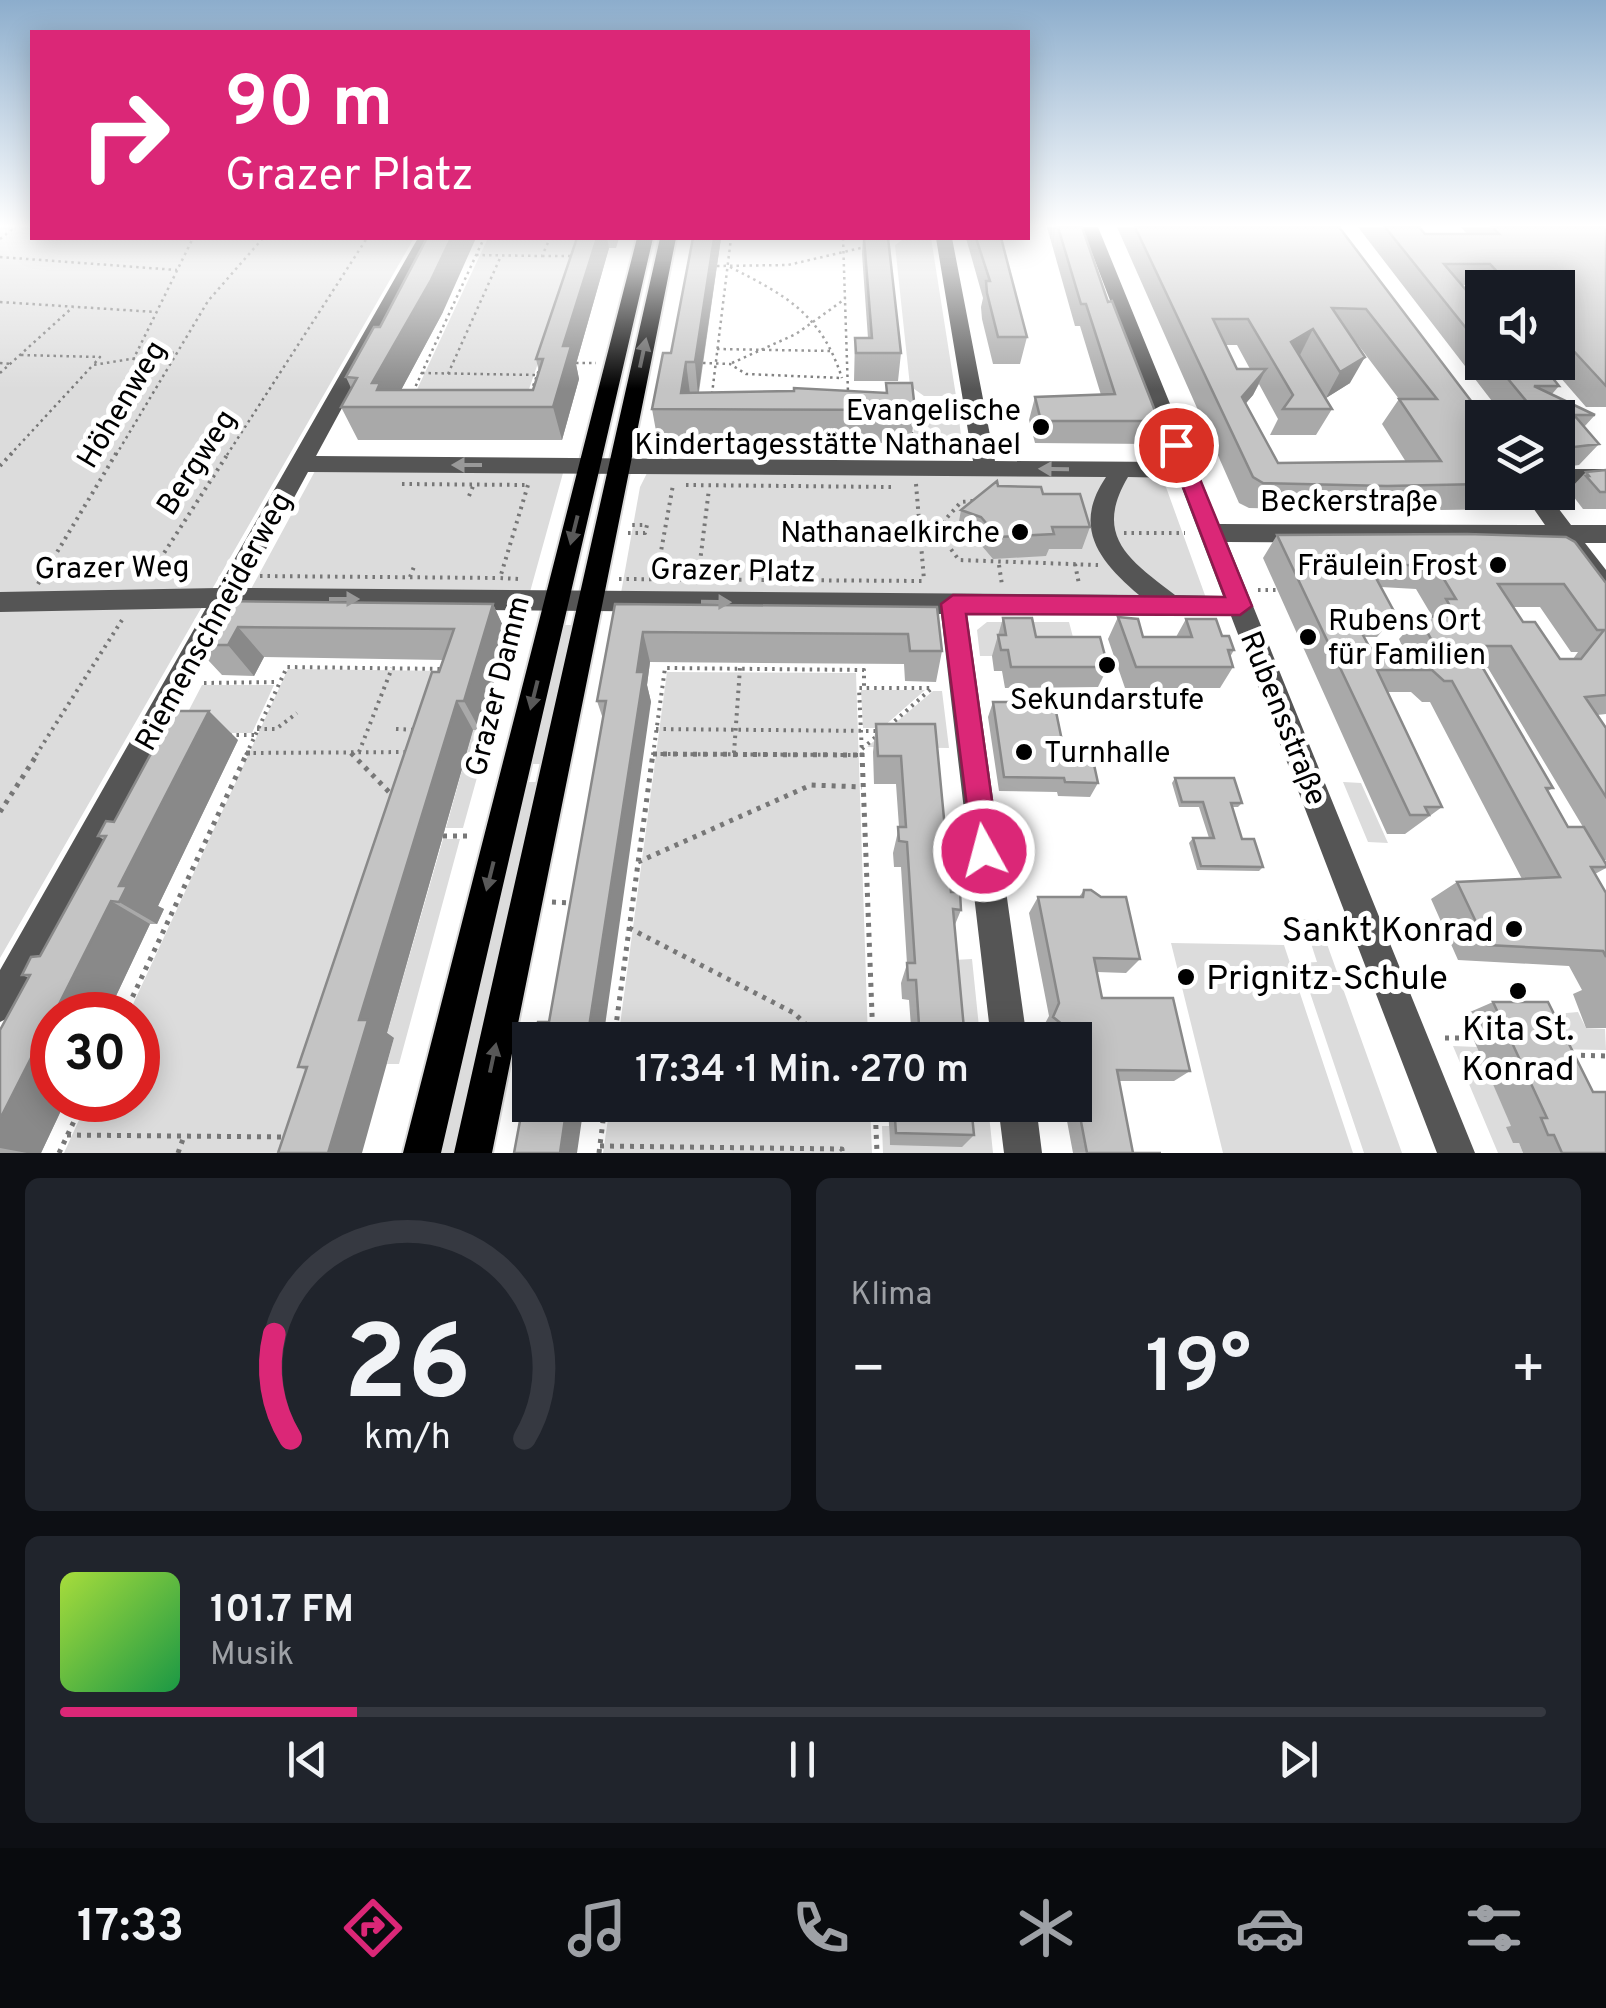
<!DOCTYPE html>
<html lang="de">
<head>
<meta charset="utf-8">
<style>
  body { margin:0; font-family:Overpass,sans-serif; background:#20242c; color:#f1f3f6; height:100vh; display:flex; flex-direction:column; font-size:38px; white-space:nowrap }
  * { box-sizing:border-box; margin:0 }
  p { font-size:32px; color:#9ea1a6 }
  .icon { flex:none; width:55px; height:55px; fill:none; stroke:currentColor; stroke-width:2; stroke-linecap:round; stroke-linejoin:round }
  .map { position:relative; height:1153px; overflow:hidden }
  .panel { display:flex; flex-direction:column; gap:25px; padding:25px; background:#0d0f14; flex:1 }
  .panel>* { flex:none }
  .hud { position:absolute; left:30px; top:30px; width:1000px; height:210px; border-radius:0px; box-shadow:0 5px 25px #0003; background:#db2777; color:#fff; overflow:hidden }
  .buttons { position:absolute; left:1465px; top:270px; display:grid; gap:20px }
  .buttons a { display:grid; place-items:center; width:110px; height:110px; border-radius:0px; background:#171b24; box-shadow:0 5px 25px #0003; font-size:50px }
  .speed { position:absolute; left:30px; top:992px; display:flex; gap:20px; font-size:50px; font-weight:700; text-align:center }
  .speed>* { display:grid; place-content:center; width:130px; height:130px; border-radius:50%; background:#171b24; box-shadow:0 5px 25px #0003; line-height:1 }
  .speed .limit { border:15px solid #d22; background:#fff; color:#111 }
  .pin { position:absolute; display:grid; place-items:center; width:85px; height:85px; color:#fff; margin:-42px; border:5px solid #fff; border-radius:50%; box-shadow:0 2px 10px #0007 }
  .me { position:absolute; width:110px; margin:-55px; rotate:353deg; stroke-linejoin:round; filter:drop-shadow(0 0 8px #0008) }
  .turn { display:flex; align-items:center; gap:35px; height:210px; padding:0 30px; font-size:45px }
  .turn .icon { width:130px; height:130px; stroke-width:2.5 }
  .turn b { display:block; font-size:70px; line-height:85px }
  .big { font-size:75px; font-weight:600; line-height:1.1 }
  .panel .card { flex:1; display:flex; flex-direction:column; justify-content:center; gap:15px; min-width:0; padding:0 35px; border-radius:15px; background:#20242c }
  .panel .dial { align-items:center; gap:0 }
  .dial svg { height:260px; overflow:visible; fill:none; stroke:#363941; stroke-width:7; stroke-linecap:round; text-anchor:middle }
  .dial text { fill:#f1f3f6; stroke:none }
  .song { display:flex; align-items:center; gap:30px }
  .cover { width:120px; height:120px; border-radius:15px; background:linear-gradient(135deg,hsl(80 70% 55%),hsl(140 70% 35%)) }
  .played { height:10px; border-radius:5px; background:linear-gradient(90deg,#db2777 20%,#363941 20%) }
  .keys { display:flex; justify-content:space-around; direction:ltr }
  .heat { display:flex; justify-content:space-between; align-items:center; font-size:55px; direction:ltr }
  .panel .tiles { flex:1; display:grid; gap:25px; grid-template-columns:1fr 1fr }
  .card:last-child { grid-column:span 2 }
  .trip { position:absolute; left:512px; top:1022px; width:580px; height:100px; border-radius:0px; background:#171b24; box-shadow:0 5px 25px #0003; font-weight:600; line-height:100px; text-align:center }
  .tabs { display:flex; height:160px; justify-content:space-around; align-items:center; background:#090b0e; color:#9ea1a6 }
  .tabs .icon { width:70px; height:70px }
  .tabs .on { color:#db2777 }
  .tabs b { font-size:45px; color:#f1f3f6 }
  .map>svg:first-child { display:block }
  .green { fill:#dcdcdc }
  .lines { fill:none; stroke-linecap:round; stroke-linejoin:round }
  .major-casing { stroke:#dbdbdb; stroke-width:4 }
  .path-far2 { stroke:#777; stroke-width:2.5; stroke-dasharray:2.5 4; stroke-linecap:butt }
  .path-far1 { stroke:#777; stroke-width:4; stroke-dasharray:2.5 5; stroke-linecap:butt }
  .path { stroke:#777; stroke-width:5; stroke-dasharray:4 6; stroke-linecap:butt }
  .minor { fill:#555; fill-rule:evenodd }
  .major { fill:#000; fill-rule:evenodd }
  .wall { fill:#a9a9a9; fill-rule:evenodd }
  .shaded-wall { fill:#898989 }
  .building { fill:#c4c4c4; stroke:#898989; stroke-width:2.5; fill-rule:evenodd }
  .oneway { fill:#595959 }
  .oneway2 { fill:#999 }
  .route { fill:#db2777; stroke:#8e194d; stroke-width:2.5 }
  .poi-dot { fill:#000; stroke:#fff; stroke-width:4 }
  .labels { text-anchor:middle; stroke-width:10; stroke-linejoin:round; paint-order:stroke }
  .street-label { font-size:30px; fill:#000; stroke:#fff }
  .poi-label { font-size:30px; fill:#000; stroke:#fff; text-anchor:end }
  .near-poi-label { font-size:35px; fill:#000; stroke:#fff; text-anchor:end }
</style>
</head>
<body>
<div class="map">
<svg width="1606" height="1153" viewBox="0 0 1606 1153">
  <rect width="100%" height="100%" fill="#fff"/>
  <path class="green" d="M0,227H32V238H414L0,958Z
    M488,238H581L526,398H413Z
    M905,238H931L956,396H924L910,386L895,245Z
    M911,403H957L963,452L953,456L916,455Z
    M315,471L563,473L530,592L251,589Z
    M647,473L1162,476L1206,598L621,593L640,487Z
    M987,622H1069L1074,641L999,656H980L977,630Z
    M564,625H572L541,764H531Z
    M288,669L447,671L292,1153H64L88,1100H138V1015H128Z
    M667,672L856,673L868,1040H618Z
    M202,685H274L252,733H177Z
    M861,690H925L882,728H863Z
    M933,691H942L949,748L867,747Z
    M488,702H498L463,828H446L473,730H480Z
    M528,782H537L454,1153H442Z
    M1343,782L1361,783L1388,843L1368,842Z
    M443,839H460L399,1064H387L394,1038L386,1037Z
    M1303,919H1318L1402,1153H1364L1300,963L1317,962Z
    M1171,943L1284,945L1353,1153H1223Z
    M972,959L979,1027L952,1026L954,960Z
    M1578,1012L1586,1028L1605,1029L1606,1050L1548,1049L1532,1016Z
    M1453,1046L1477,1047L1512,1127L1513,1143H1519L1523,1153H1498Z
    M610,1105H870L872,1153H603Z
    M959,1105H988L993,1153H883L882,1126H889L890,1145Z"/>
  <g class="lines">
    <g class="major-casing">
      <path id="major" d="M637,238H653L441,1153H403Z
        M660,238H676L492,1153H454Z"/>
    </g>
    <path class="path-far2" d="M843,238L848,393
      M0,239L15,227
      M476,255L542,256L550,238
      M542,256H572
      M0,257L177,270
      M717,266L788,265L865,247
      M730,267C787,296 821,314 842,378
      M0,302L156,312
      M717,349L832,351
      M21,355L100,357L93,365
      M133,360L193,238
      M0,363L11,364
      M576,363H596
      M703,363L730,364L746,374L842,378
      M732,363L796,334L845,299
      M0,373L73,307
      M422,373L537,375
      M448,374L501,256
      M413,392L484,238
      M531,392L540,367
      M712,394L731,238
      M912,432L913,452
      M10,455L93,365L175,352
      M116,455L208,301L263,238
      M227,455L367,238"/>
    <path class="path-far1" d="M0,466L13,452
      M402,484L527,485
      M916,484L924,580
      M686,485L892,487
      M469,496L474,484
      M973,501L961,502L944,521L947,544L959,560L1098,565
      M920,527L944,528
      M628,533H645L647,525H629
      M1124,533H1185
      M1075,564L1079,584
      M999,565L1002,585
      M260,576L500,578
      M410,577L415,564
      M148,578L229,452
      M698,578L709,489
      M518,579L500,578L528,485
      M619,579L924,581
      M656,579L673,485
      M38,584L117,452
      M1258,590H1277
      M204,683L279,682
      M889,726L931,689
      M257,729H276L297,713
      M396,729L417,730
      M656,729L877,731
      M229,735H255
      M862,749L878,735
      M359,752L392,668
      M246,753L410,752
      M734,753L740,668
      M653,754L861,755
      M36,755L122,620
      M246,755L287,667L445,669
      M653,755L665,668L864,670V688H932
      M862,755L859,688H864"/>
    <path class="path" d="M246,753H254
      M351,753L393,796
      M862,753L873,1040
      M653,754L861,755
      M0,812L38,753
      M443,836H473
      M638,862L811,785L862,787
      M552,902L572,903
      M629,928L794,1013L822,1040
      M124,1015L247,753
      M962,1030L983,1031
      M1445,1038H1473
      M614,1040L653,753
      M1571,1055L1606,1056
      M875,1105L877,1153
      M67,1135L286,1137
      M600,1146L842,1149V1153
      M59,1153L84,1100
      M178,1153L183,1139
      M599,1153L605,1105"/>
    <path class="minor" d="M1082,227H1098L1219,524L1545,525L1522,492H1546L1571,525H1606V543H1585L1606,570V599L1597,596L1558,543L1227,542L1475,1153H1437L1231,616L967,614L1027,1040H991L941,614L234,608L12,1016L0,1022V970L206,608L0,612V592L218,588L418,238H434L316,456L973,461L936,238H952L995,461L1172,462ZM308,472L1106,477C1072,527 1099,561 1139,595L245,588ZM1128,477L1178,478L1223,596L1175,595C1129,560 1093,536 1128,477Z
      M1558,469H1606V485H1558Z
      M998,1105H1036L1042,1153H1004Z"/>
    <use href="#major" class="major"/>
  </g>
  <path class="wall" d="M1047,227H1082L1103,288L1159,421L1150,444L1035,443L1029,420L1035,397L1101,395L1080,326H1075Z
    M1117,227H1339L1482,418V492H1527L1512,509L1369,511L1249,508L1239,503ZM1350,334L1399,399L1382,424L1406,462L1278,463L1245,404L1253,395L1259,384L1278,419L1270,435H1316L1332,409L1300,355L1326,398L1350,383ZM1225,345H1237L1250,369H1237Z
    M1358,227H1419L1425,234H1467L1461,227H1606V407H1586L1547,362H1558V288H1482V292L1477,285H1462L1472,297L1479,302H1482V362H1540L1559,386L1552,394L1595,415L1584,427L1599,444L1579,465L1558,468V418H1505Z
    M577,238H619L616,248H609L576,364L579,379L562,440H358L341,407L351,388L346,377L380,327L443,312L401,390H533L539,372L536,359Z
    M691,238H721L699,392L886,393V383L915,410L911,443L658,442L652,409L671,353L692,243Z
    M863,238H888L901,353L898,381H854L855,338H868L862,254Z
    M966,238H1001L1027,337L1020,364H993L982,319L981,307L983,298Z
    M1606,470V509H1583L1570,492L1572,491L1570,489L1586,472Z
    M998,486L1043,494L1090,527L1082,549H1049L1046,556L993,559L976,539L957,532L961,510Z
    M1277,535L1606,583V714L1597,715L1606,728V860H1604L1606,868L1595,874L1606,893V1028H1586L1573,994L1582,990L1569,966L1458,960L1431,899L1457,882L1522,879L1430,702H1422L1411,692H1387L1442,807L1405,834H1387L1263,558ZM1381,587L1416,589L1432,616L1419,617L1399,639L1403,648H1370L1364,637H1377L1396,615ZM1513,607H1540L1571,652H1578L1573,659H1560L1523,622ZM1483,668H1488L1583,827H1568L1548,791L1553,788Z
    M219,601L493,604L507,635L480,730H473L387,1033L394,1038L306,1070L298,1067L443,660L264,657L254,676L222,675L194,645Z
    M615,604L937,607L942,651L936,682L905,681L904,664L650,662L647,685L651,702L549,1022L603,719L597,701Z
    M1118,617L1143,637H1176L1186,619L1222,636L1234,650L1230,657L1233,667L1220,688H1125L1108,639Z
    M1003,618L1036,637L1108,667L1098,687L1005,688L1002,671H994L992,656Z
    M993,702L1066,760L1098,783L1090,797L1058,796L1057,792L999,791L988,717Z
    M876,724H935L951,892L961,910L954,927L965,1040H912L909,1000L902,999L901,983L907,964L901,867H894L893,853L899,827L896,784H874L873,752Z
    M238,740L158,906L164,909L157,924H150L107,1015H52V1100H66L41,1153H0V1030L29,978L22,975L40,956L104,840L98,836L114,822Z
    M1175,778L1242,803L1238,807H1232L1242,839L1263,867L1259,871L1197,870L1189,843L1193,838H1209L1199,807H1179L1172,783Z
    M1084,890L1140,959L1126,973L1097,972L1102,998L1190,1071L1174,1081H1119L1133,1153H1161H1073L1064,1105H1075V1040H1052V1037L1042,1029L1049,1016L1029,913L1038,897H1079Z
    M1493,1002L1593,1092L1606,1153H1523L1519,1143H1513L1506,1127L1511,1126L1463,1015Z
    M888,1105H971L974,1135L962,1147L890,1145Z"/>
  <path class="shaded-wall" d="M451,238H476L443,312L392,407L372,383Z
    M597,238H607L609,248L576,364L579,379L562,440L553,407L563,346Z
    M714,238H721L698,394L695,362Z
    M1313,329L1300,355L1291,342Z
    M1365,357L1350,383L1326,398L1340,372Z
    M686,362L690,394L681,393Z
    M1266,369L1253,395L1229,423L1242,397Z
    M493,604L507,635L480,730L464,701Z
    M238,627L264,657L254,676L228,645Z
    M643,632L650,662L647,685L651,702L603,1040H587Z
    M457,701L473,730L387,1033L394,1038L362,1153H328L359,1020Z
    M209,711L238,740L158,906L164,909L157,924L119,902V886Z
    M111,901L150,924L107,1015H53Z
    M52,1016V1062L40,1058L42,1038Z
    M31,1058L52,1065V1100H66L41,1153H27L0,1148V1119Z
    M567,1105H584L577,1153H560Z"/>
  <path class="building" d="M1058,227H1082L1108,302L1112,301L1159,421H1041L1035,397L1115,394L1086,304H1081Z
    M1135,227H1339L1484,418H1482V484L1387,486L1263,483L1253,477ZM1332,308L1366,309L1437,399H1399L1441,461L1278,463L1242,397L1266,369H1237L1213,319H1248L1293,395L1283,409H1332L1291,342L1313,329L1340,372L1365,357Z
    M1385,227H1419L1425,234H1499L1492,227H1606V386L1558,334V288H1512L1490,264H1444L1472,297L1479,302H1482V348Z
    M427,238H451L431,280L372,383H380L377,390H533L543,359H536L577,238H597L563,346H571L553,407H341L357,378L346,377L374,327H380Z
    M693,238H714L695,362H686L681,393L794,391V388L887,393L886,383H912L915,410L652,409L663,353H671Z
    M864,238H888L901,353H856L855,338H872Z
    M976,238H1001L1027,337H998L987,293L986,281H990Z
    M1494,362H1540L1559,386H1534L1595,415H1574L1599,444L1574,447L1558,428V418H1549L1546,415L1532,408Z
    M1606,470V492H1600L1586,476H1589L1586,472Z
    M997,481L998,486L1041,487L1043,494H1080L1090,527H1052L1054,534L998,537L981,517L961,510Z
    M1467,534L1566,537L1575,542L1606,583V695L1585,697L1606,728V797L1511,646H1470L1553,788H1546L1568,827H1584L1606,864V867H1591L1606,893V957L1603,951L1487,945L1457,882L1560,877L1452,681H1444L1432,670H1377L1442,807H1425L1429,815H1410L1277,535ZM1374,564L1436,566L1456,599H1446L1456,616L1419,617L1436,648H1370L1352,615H1396L1376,578H1382ZM1498,584H1564L1597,630H1604L1581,659H1560L1535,622H1523Z
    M219,601L493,604L464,701H457L359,1020H368L328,1153H278L307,1067H298L432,672H439L454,629L238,627L228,645H194Z
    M615,604L937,607L942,651H910L908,634L643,632L637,672H644L587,1040H535L538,1022H549L606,701H597Z
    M1118,617L1138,619L1143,637H1192L1186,619H1216L1222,636H1229L1234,650H1228L1233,667H1136Z
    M1003,618H1032L1036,637H1100L1108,667H1011L1008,650H1001L998,635H1006Z
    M993,702H1054L1066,760H1093L1098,783L1065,782L1064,778L1004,777Z
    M174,711H209L119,886H127L119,902L111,901L42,1038L50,1037L40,1058H31L0,1119V1030L30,975H22L31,957L40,956L106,836H98L106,821L114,822Z
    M876,724H935L951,892H960L961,910L953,909L965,1040H920L916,980H908L907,963H915L907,842L899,841L898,827H906L901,756H878Z
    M1175,778H1234L1242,803H1231L1242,839H1254L1263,867L1201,866L1193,838H1214L1203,802H1182Z
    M1084,890H1091L1101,897H1126L1140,959L1094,958L1102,998H1173L1190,1071L1117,1070L1133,1153H1161H1087L1075,1090V1040H1066L1063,1025L1053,1017L1059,1003L1038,897H1083Z
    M1493,1002H1548L1593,1092H1606V1153H1562L1554,1135H1548L1541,1118H1547Z
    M530,1067V1105H567L560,1153H514Z
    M894,1105H971L974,1135L896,1133Z"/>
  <defs><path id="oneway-solid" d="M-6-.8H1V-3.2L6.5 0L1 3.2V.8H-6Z" transform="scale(2.5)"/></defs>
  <g class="oneway">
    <use href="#oneway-solid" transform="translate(643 353) rotate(-78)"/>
    <use href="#oneway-solid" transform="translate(574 530) rotate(104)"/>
    <use href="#oneway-solid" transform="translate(534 695) rotate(104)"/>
    <use href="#oneway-solid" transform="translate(490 876) rotate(104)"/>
    <use href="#oneway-solid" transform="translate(493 1058) rotate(-78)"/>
  </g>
  <g class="oneway2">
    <use href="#oneway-solid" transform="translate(467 465) rotate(-180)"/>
    <use href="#oneway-solid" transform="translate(1054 469) rotate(-179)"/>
    <use href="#oneway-solid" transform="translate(344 599)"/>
    <use href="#oneway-solid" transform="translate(716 602) rotate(1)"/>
  </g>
  <linearGradient id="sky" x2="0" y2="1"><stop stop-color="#8cadcc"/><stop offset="0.58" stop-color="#fff"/><stop offset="1" stop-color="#fff" stop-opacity="0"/></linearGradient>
  <rect width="1606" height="389" fill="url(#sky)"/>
  <path class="route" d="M1176,438L1186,445L1252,606L1240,615L966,614L999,851L995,861L984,865L974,861L941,604L953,595L1225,597L1167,445Z"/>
  <g class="poi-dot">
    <circle cx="1041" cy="427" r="10"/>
    <circle cx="1020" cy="532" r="10"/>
    <circle cx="1498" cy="565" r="10"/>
    <circle cx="1308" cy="637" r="10"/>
    <circle cx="1107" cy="665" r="10"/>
    <circle cx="1024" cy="752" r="10"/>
    <circle cx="1514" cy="929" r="10"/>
    <circle cx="1186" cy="977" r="10"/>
    <circle cx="1518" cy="991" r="10"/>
  </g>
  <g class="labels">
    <g class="street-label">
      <text transform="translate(121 404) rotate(-59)" y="10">Höhenweg</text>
      <text transform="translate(196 462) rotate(-57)" y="10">Bergweg</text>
      <text x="1349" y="511">Beckerstraße</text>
      <text transform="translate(112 567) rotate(-1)" y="10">Grazer Weg</text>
      <text transform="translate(733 570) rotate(1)" y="10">Grazer Platz</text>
      <text transform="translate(213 621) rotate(-61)" y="10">Riemenschneiderweg</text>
      <text transform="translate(497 686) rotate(-76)" y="10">Grazer Damm</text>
      <text transform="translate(1284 718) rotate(68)" y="10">Rubensstraße</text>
    </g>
    <g class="poi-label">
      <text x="1021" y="420">Evangelische<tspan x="1021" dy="34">Kindertagesstätte Nathanael</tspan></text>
      <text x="1000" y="542">Nathanaelkirche</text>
      <text x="1478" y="575">Fräulein Frost</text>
      <text x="1328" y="630" text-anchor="start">Rubens Ort<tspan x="1328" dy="34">für Familien</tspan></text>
      <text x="1107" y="709" text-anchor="middle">Sekundarstufe</text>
      <text x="1044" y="762" text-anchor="start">Turnhalle</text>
    </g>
    <g class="near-poi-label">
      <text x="1494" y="941">Sankt Konrad</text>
      <text x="1206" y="989" text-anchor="start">Prignitz-Schule</text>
      <text x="1518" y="1040" text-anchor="middle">Kita St.<tspan x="1518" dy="40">Konrad</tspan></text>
    </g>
  </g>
</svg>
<div class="buttons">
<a><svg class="icon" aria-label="sound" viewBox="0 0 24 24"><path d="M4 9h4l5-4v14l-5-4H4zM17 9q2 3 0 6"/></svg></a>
<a><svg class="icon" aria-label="layers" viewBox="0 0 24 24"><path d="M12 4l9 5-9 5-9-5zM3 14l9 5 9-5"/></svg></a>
</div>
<div class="speed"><div class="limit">30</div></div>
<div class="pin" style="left:1176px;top:445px;background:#d93025"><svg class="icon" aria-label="arrive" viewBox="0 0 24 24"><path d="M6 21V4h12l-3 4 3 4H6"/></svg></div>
<svg class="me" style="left:984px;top:851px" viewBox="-20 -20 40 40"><circle r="17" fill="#db2777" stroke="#fff" stroke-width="3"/><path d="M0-11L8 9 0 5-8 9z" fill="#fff"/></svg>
<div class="trip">17:34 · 1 Min. · 270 m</div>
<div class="hud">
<div class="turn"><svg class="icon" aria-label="right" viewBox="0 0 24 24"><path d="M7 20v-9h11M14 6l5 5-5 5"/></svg><div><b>90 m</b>Grazer Platz</div></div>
</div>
</div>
<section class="panel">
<div class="tiles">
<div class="card dial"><svg viewBox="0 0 100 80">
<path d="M14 69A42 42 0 1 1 86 69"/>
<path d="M14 69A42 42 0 0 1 9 37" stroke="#db2777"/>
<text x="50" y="56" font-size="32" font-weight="700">26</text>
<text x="50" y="72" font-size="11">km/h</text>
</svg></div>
<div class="card"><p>Klima</p>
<div class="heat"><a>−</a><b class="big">19°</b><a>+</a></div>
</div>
<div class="card">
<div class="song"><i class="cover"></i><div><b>101.7 FM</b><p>Musik</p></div></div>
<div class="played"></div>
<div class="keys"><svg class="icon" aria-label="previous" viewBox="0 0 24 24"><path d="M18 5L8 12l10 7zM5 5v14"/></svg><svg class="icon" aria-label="pause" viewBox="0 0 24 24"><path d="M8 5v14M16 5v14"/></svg><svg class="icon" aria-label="next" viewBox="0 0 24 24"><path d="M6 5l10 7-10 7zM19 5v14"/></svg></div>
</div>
</div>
</section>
<nav class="tabs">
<b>17:33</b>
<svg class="icon on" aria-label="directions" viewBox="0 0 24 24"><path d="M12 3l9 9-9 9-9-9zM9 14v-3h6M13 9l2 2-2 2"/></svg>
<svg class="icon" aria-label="music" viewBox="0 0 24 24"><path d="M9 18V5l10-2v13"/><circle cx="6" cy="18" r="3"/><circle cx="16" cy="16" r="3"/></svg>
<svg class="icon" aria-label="phone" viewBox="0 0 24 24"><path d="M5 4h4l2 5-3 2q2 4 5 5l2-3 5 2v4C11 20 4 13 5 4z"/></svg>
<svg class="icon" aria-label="climate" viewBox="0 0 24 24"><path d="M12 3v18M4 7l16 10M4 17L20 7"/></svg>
<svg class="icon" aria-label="car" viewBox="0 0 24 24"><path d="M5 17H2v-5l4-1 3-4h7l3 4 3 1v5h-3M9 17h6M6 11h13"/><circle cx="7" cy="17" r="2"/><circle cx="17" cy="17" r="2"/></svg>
<svg class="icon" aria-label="filters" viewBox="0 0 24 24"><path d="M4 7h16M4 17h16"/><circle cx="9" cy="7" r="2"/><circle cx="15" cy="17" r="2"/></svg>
</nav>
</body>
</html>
